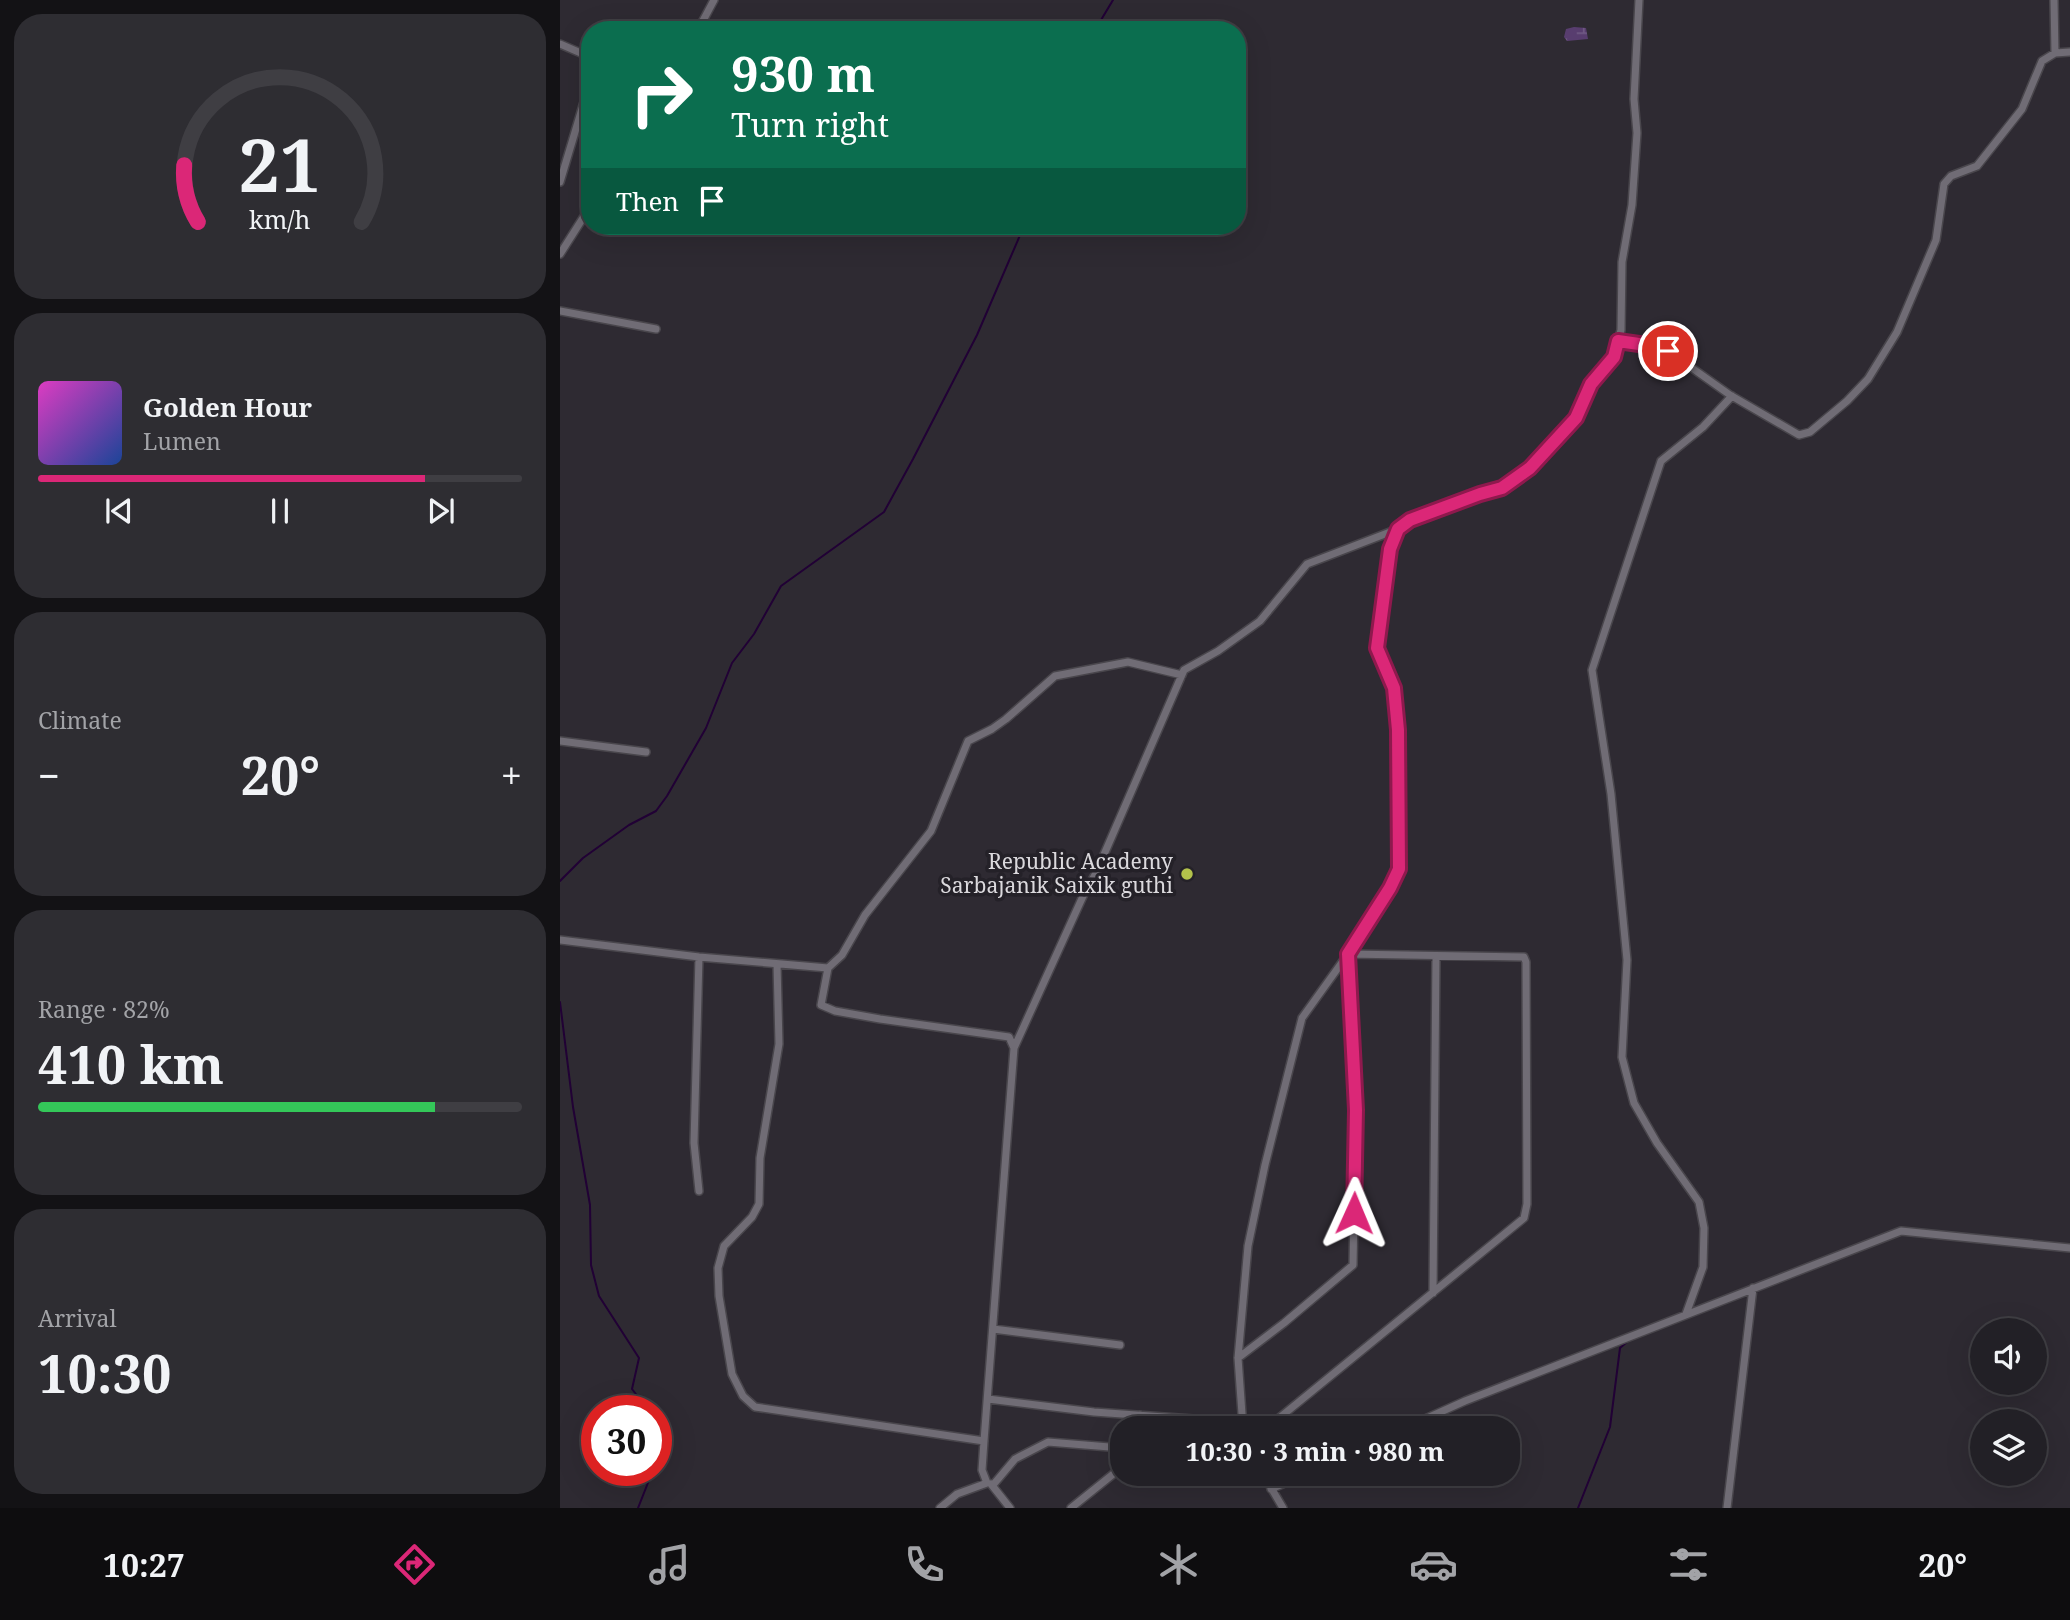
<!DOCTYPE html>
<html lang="en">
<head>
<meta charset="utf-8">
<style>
  body { margin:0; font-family:"Noto Serif",serif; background:#2e2d32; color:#f1f3f6; height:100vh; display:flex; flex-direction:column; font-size:26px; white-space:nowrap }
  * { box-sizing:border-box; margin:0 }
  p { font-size:23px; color:#a2a3a7 }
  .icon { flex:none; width:38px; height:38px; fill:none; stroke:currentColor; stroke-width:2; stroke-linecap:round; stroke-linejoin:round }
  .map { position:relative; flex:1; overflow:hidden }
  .side { display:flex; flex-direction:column; gap:14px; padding:14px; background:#131215; width:560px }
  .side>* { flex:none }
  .guide { position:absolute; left:21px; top:21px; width:665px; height:214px; border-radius:28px; box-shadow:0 7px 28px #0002,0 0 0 2px #3f3e43; background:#0b6e4f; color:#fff; overflow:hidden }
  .controls { position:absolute; left:1410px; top:1318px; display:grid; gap:14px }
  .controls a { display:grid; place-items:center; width:77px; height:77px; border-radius:50%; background:#222026; box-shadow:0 7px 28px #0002,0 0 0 2px #3f3e43; font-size:35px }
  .speed { position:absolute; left:21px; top:1395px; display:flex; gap:14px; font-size:35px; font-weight:700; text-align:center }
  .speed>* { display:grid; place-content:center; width:91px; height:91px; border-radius:50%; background:#222026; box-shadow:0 7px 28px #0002,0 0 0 2px #3f3e43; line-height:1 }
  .speed .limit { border:10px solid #d22; background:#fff; color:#111 }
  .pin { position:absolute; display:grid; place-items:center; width:60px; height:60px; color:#fff; margin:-30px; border:4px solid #fff; border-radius:50%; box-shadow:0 2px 7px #0007 }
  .me { position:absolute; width:77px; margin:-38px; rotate:1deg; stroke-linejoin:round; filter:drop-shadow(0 0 5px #0008) }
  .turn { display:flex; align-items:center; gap:24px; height:147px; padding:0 35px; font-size:32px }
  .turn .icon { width:91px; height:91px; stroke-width:2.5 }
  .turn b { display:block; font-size:49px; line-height:60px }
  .then { display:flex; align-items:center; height:66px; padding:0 35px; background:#0003; gap:14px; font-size:26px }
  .big { font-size:52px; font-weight:700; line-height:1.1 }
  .side .tile { flex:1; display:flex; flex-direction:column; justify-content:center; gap:10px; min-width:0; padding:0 24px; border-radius:28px; background:#2e2d32 }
  .side .dial { align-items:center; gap:0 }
  .dial svg { height:182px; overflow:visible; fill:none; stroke:#3f3e43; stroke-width:7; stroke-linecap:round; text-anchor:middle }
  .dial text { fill:#f1f3f6; stroke:none }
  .song { display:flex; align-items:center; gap:21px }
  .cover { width:84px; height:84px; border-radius:10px; background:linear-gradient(135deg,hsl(310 70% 55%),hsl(220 70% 35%)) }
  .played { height:7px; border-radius:4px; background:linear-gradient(90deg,#db2777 80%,#3f3e43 80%) }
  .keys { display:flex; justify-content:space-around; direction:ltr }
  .heat { display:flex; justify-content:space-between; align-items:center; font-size:38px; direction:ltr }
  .charge { height:10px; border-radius:5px; background:linear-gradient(90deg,#34c759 82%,#3f3e43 0) }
  .trip { position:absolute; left:550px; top:1416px; width:410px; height:70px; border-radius:28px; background:#222026; box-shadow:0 7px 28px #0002,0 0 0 2px #3f3e43; font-weight:700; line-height:70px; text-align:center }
  .menu { display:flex; height:112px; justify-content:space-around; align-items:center; background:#0e0d0f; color:#a2a3a7 }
  .menu .icon { width:49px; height:49px }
  .menu .selected { color:#db2777 }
  .menu b { font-size:32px; color:#f1f3f6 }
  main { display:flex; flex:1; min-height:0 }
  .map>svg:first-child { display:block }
  .wetland { fill:url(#wetland-marsh) }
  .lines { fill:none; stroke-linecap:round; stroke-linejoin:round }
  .stream { stroke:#210135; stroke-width:2 }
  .minor-casing { stroke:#49464c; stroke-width:10 }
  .minor { stroke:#706c75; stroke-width:7 }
  .route-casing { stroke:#8e194d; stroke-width:18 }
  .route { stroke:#db2777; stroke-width:12 }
  .poi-dot { fill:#b3c24b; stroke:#242128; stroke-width:2.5 }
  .labels { text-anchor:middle; stroke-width:7; stroke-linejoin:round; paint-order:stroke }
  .poi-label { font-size:21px; fill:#dbd9dd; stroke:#242128; text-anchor:end }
</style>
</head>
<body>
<main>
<section class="side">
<div class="tile dial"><svg viewBox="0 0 100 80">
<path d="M14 69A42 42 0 1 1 86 69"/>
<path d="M14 69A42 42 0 0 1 8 44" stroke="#db2777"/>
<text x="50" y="56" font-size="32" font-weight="700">21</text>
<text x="50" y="72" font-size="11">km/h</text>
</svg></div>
<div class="tile">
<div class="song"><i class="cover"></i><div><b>Golden Hour</b><p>Lumen</p></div></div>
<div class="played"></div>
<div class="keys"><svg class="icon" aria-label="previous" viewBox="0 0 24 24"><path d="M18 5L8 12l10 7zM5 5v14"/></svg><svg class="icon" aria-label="pause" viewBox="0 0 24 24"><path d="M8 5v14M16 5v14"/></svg><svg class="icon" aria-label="next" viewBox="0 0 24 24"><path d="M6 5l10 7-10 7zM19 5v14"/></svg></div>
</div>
<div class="tile"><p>Climate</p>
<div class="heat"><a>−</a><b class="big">20°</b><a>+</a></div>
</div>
<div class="tile"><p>Range · 82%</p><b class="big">410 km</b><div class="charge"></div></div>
<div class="tile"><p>Arrival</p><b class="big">10:30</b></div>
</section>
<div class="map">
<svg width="1510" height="1508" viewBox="0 0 1510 1508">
  <defs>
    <pattern id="wetland-marsh" width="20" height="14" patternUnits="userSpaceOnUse" patternTransform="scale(1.75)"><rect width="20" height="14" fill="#583d6f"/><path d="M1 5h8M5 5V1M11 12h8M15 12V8" fill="none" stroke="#6f5883"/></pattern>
  </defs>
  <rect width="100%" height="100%" fill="#2e2a32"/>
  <path class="wetland" d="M1014,27L1026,28L1028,39L1007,41L1004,37L1006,29Z"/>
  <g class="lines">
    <path class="stream" d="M535,30L553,0
      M0,881L23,858L69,825L96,811L107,796L146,728L172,663L194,634L221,586L324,512L353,459L417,335L464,226
      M0,1002L13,1107L30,1205L31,1265L39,1296L79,1358L72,1389L88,1410
      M96,1425L103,1439L96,1459
      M78,1508L93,1470
      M1018,1508L1050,1427L1060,1348L1068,1341"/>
    <g class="minor-casing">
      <path id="minor" d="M1494,0L1495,53
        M138,30L154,0
        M0,44L30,57
        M0,182L30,82
        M0,254L30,207
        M0,311L96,329
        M1058,341L1086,344L1108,351L1170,395L1239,435L1250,432L1287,401L1308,379L1337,332L1376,240L1384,184L1391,176L1417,166L1462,109L1482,61L1495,53L1510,52
        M0,741L86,752
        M0,940L139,957L268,968
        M217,964L219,1044L200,1158L199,1204L192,1217L164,1246L158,1268L159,1296L172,1374L183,1396L195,1407L424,1441
        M454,1048L449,1037L320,1019L275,1011L261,1005L268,968L282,955L305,915L371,831L408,741L432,729L446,719L495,676L568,662L622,675
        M139,1191L134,1143L139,957
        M873,1293L876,956
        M1126,1314L1143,1267L1144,1228L1139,1202L1097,1143L1074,1103L1062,1057L1067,960L1051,794L1032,670L1101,461L1143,427L1172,396
        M433,1329L560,1345
        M678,1358L724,1323L793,1265L796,1110L788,954L964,957L966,962L967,1204L964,1218L707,1428
        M428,1399L534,1412L661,1421L681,1420
        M580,1428V1415
        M683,1428L678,1358L688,1246L705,1165L742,1018L788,954L830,888L839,869L838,730L834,688L817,648L830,549L838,529L850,520L920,494L941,488L970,468L1016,418L1031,384L1054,357L1061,330L1062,262L1072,205L1077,133L1074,99L1079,0
        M845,1428L905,1401L1341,1231L1510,1248
        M703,1474L723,1508
        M431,1484L450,1508
        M433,1485L455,1459L488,1442L562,1448
        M711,1489L746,1474
        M380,1508L397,1494L427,1483L422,1470L424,1441L454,1048L524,894L536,873L624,670L658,651L700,621L747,564L838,529
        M511,1508L562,1467
        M1167,1508L1193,1288"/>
    </g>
    <use href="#minor" class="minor"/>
  </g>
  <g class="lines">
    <g class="route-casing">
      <path id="route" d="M794,1213L796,1110L788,954L830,888L839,869L838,730L834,688L817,648L830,549L838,529L850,520L920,494L942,488L970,468L1016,418L1031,384L1054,357L1058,341L1086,345L1108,351"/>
    </g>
    <use href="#route" class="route"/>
  </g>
  <circle class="poi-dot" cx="627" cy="874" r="7"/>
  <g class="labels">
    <g class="poi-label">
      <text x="613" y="869">Republic Academy<tspan x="613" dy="24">Sarbajanik Saixik guthi</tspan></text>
    </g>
  </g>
</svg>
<div class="controls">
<a><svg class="icon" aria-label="sound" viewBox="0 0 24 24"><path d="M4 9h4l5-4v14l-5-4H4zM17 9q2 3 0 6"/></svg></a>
<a><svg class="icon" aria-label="layers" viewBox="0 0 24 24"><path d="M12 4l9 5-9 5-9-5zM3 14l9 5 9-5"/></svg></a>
</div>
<div class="speed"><div class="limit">30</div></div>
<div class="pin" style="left:1108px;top:351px;background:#d93025"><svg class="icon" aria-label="arrive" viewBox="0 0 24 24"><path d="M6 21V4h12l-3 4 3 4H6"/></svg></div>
<svg class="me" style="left:794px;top:1213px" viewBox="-20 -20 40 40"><path d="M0-17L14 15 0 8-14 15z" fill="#db2777" stroke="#fff" stroke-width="4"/></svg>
<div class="trip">10:30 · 3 min · 980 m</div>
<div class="guide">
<div class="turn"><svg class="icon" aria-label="right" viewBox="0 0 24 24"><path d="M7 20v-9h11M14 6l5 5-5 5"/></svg><div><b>930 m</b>Turn right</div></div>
<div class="then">Then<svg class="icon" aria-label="arrive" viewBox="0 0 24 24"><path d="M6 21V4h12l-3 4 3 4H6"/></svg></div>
</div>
</div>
</main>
<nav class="menu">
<b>10:27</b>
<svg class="icon selected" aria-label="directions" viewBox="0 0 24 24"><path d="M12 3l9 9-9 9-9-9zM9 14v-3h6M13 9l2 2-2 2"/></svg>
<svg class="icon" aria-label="music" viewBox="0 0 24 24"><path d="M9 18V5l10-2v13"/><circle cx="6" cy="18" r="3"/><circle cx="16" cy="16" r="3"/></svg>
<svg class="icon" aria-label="phone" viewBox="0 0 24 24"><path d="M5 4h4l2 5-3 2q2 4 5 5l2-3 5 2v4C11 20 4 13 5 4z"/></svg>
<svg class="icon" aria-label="climate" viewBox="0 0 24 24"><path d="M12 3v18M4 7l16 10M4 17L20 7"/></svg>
<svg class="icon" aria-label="car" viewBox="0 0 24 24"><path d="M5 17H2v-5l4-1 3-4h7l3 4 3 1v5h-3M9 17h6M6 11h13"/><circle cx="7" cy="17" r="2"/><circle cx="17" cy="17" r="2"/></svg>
<svg class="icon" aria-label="filters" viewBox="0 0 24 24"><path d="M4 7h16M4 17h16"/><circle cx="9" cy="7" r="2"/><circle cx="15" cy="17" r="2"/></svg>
<b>20°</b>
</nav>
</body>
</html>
